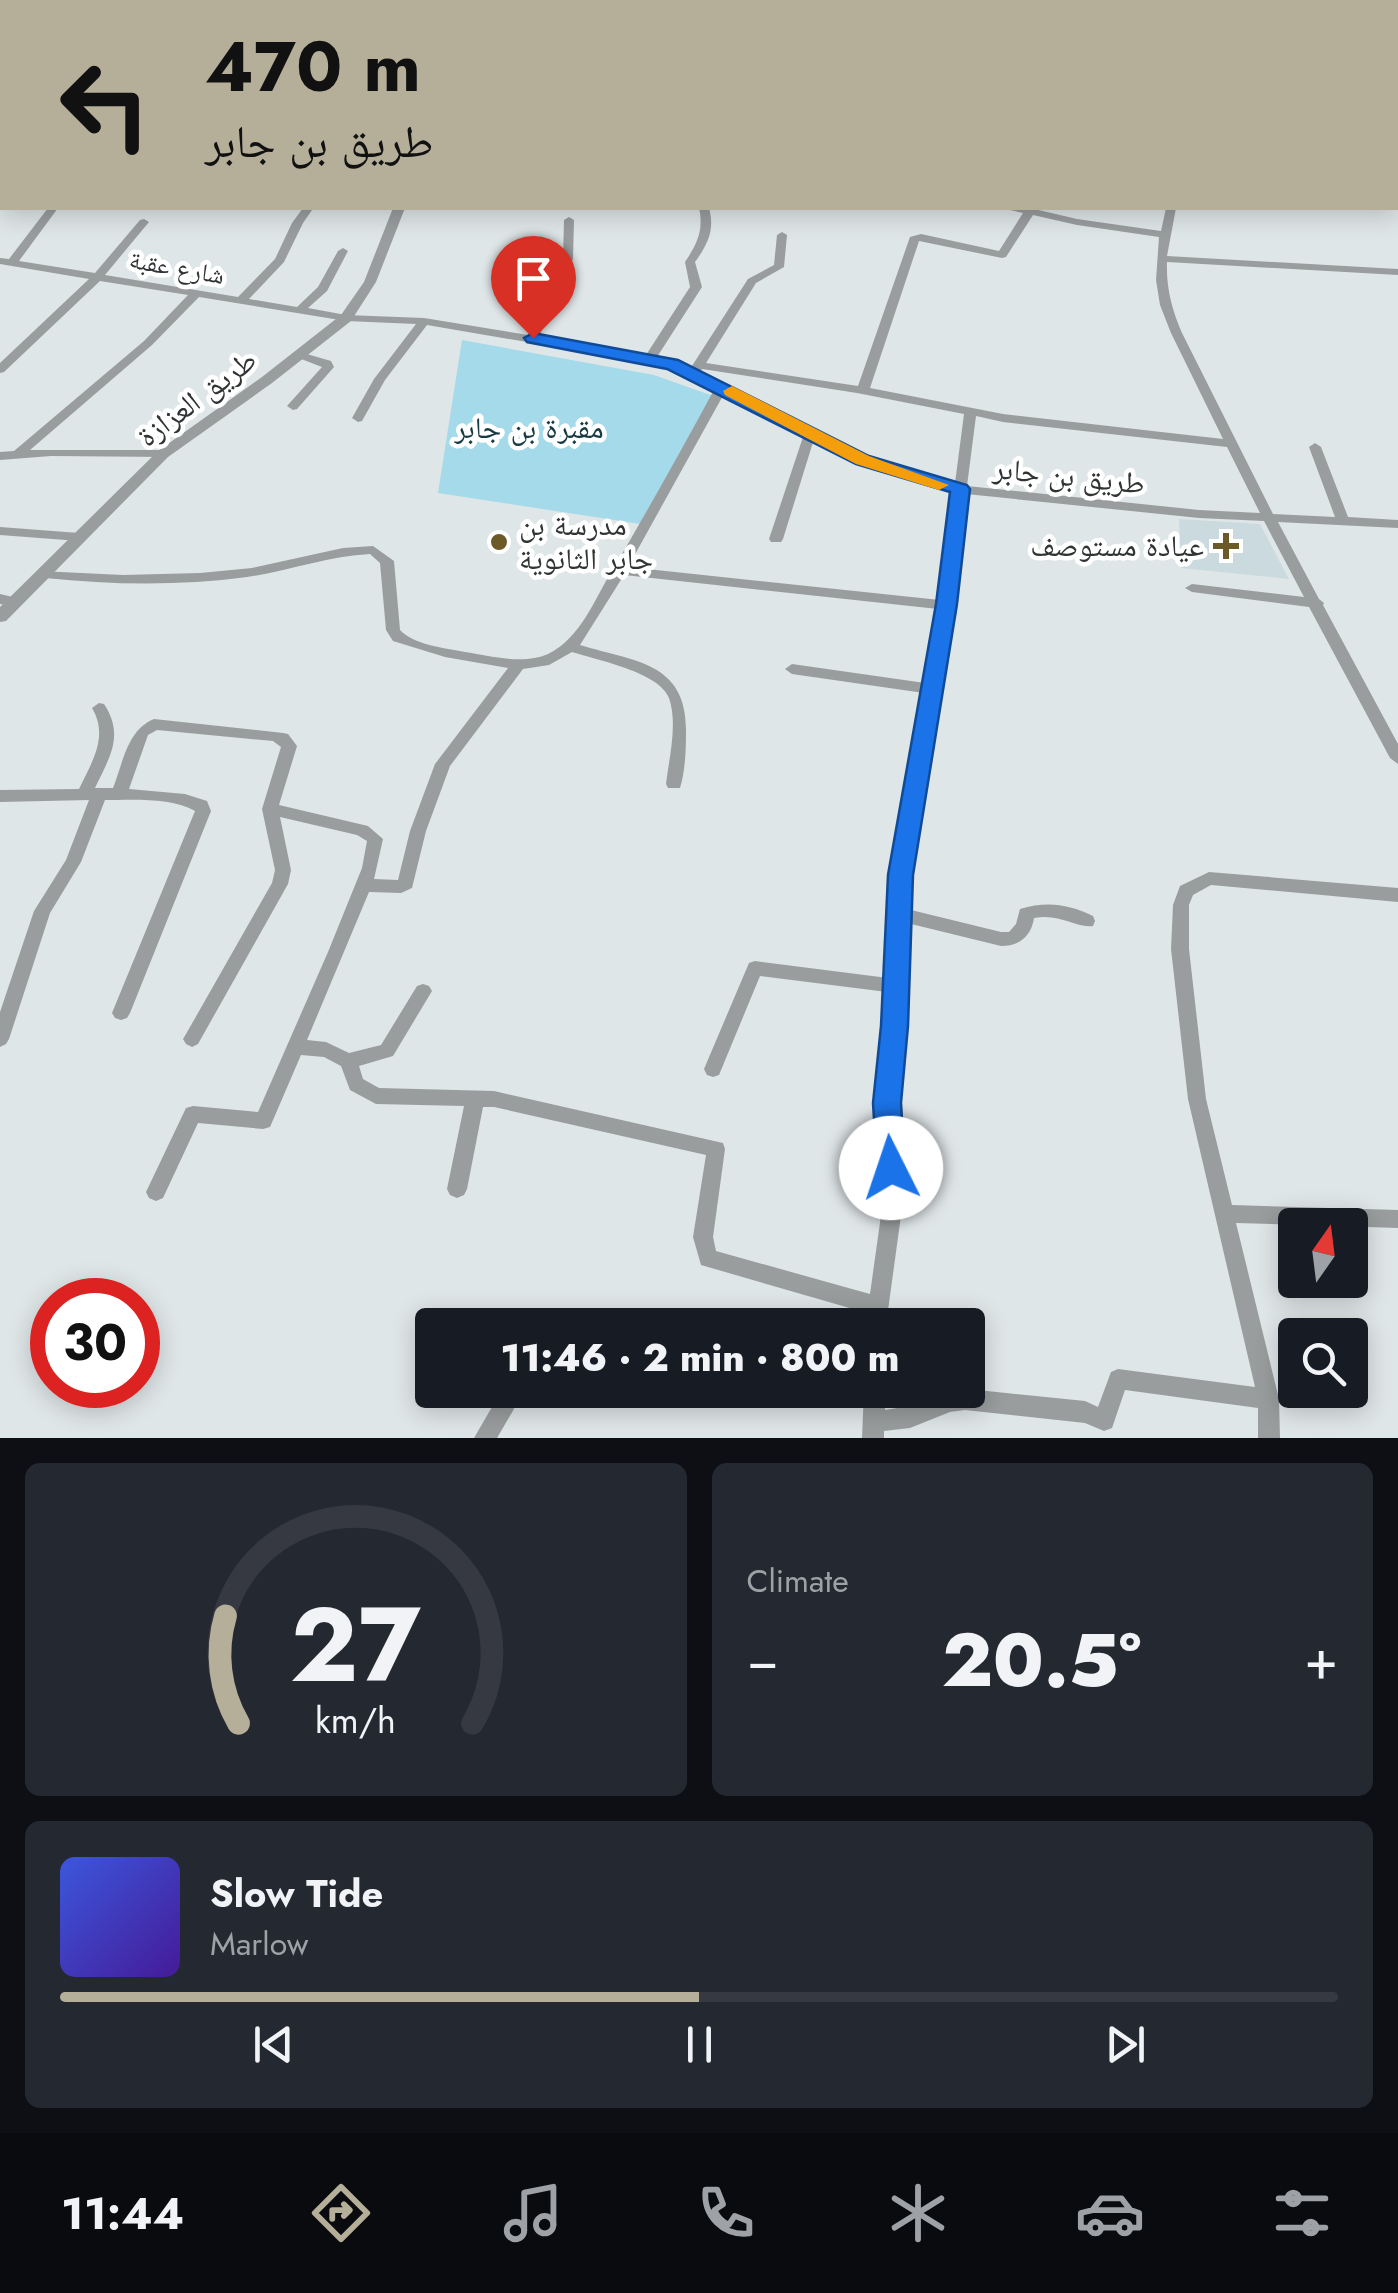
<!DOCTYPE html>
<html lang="en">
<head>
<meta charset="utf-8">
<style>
  body { margin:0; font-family:Jost,"Noto Naskh Arabic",sans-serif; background:#242831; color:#f1f3f6; height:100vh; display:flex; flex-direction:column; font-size:38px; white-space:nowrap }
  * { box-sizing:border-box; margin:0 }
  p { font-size:32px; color:#9ea1a6 }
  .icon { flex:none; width:55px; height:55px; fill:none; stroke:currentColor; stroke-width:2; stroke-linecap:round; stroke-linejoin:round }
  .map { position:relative; height:1438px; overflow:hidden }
  .sheet { display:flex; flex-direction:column; gap:25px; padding:25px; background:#0d0f14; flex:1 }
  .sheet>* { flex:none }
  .banner { position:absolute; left:0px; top:0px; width:1400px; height:210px; box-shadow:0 5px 25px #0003; background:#b5ae99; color:#111; overflow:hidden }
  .needle { width:65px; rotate:14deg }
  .controls { position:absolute; left:1278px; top:1208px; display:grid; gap:20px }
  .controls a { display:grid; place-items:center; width:90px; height:90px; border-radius:10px; background:#171b24; box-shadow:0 5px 25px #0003; font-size:50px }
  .speed { position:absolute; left:30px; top:1278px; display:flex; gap:20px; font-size:50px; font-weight:700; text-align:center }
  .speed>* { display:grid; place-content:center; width:130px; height:130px; border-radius:50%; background:#171b24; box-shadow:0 5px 25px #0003; line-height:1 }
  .speed .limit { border:15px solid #d22; background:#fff; color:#111 }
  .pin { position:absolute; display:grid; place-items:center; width:85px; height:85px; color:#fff; margin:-102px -42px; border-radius:50% 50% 50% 0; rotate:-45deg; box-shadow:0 0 10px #0007 }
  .pin .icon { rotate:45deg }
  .me { position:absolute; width:110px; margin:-55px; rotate:356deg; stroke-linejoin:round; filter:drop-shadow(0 0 8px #0008) }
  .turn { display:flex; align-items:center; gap:35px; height:210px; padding:0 40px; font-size:45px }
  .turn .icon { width:130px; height:130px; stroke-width:2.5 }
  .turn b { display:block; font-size:70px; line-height:85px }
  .big { font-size:75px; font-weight:800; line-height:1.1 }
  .sheet .tile { flex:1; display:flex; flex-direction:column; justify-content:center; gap:15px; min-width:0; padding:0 35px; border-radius:15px; background:#242831 }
  .sheet .dial { align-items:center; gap:0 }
  .dial svg { height:260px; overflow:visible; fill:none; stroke:#363941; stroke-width:7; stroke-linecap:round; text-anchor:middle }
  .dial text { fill:#f1f3f6; stroke:none }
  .song { display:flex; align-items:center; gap:30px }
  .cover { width:120px; height:120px; border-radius:15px; background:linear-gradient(135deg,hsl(230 70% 55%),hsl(260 70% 35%)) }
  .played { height:10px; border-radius:5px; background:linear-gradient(90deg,#b5ae99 50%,#363941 50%) }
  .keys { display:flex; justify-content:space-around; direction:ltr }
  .heat { display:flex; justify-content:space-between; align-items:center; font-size:55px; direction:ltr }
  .sheet .tiles { flex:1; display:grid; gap:25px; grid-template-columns:1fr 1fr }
  .tile:last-child { grid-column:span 2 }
  .trip { position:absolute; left:415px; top:1308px; width:570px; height:100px; border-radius:10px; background:#171b24; box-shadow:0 5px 25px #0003; font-weight:800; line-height:100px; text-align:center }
  .tabs { display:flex; height:160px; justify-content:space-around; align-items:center; background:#090b0e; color:#9ea1a6 }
  .tabs .icon { width:70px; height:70px }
  .tabs .current { color:#b5ae99 }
  .tabs b { font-size:45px; color:#f1f3f6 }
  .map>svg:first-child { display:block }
  .built { fill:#cbdade }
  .green { fill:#a4dae9 }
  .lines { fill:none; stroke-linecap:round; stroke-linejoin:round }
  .minor { fill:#9a9d9e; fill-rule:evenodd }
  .tertiary { fill:#9a9d9e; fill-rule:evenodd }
  .route { fill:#1a73e8; stroke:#114b97; stroke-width:2.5 }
  .slow { fill:#f59e0b }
  .poi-dot { fill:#6b5927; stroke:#fff; stroke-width:4 }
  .labels { text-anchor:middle; stroke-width:9; stroke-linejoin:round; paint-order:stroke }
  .far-street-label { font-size:25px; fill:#313435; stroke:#fff }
  .street-label { font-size:30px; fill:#313435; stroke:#fff }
  .park-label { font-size:30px; fill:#173a43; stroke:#fff }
  .poi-label { font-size:30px; fill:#313435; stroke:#fff; text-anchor:start }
</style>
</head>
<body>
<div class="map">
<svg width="1398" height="1438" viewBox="0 0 1398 1438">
  <rect width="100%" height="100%" fill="#dfe6e8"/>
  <path class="built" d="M1179,519L1260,524L1289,579L1181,568Z"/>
  <path class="green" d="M462,340L654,375L716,397L647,525L438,493Z"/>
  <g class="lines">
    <path class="minor" d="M63,0H73L71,2H62Z
      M148,0H158L156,2H147Z
      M172,0H194L196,2H176Z
      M748,0H756V2H748Z
      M1128,0H1136V1L1129,2Z
      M1188,0H1196V2H1188Z
      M2,40V46L0,47V41Z
      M2,72V79L0,80V73Z
      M0,179H2V185H0Z
      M48,208H58L19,261L95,273L140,220L144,219L149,222L105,275L238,297L275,259L292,223L303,208H311L312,210L303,223L284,262L249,299L297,307L318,287L338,251L343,248L348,251L327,291L308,308L346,315L424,318L528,335L563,259L564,220L569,217L574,220L573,259L539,337L646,355L690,287L685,262C697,244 704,230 699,208H709C715,230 708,244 695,262L702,287L657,357L690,369L748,279L774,265L777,235L782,232L787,235L784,267L756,283L706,363L858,386L910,237L921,234L999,251L1023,213L1010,210L1009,208H1030L1077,219L1161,231L1166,208H1176L1167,256L1398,269V275L1167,262C1166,288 1172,310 1182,333L1273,514L1335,517L1309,447L1315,443L1321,447L1348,517L1398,520V528L1278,522L1319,599L1324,603L1323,605L1398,744V764L1390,758L1309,607L1192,592L1185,588L1192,584L1304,597L1264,521L1199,518L966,494L953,605L908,875L907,909L1001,932H1009L1016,924L1020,909C1047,901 1068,904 1093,916L1095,921L1093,926C1074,928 1061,913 1034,918C1031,937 1019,946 1001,946L907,923L904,1026L896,1103L903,1201L886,1325H866L867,1313L701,1265L693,1237L706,1155L494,1107H483L467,1189L464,1195L457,1198L450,1195L447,1189L464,1106L376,1104L350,1090L341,1066L324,1057L301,1055L270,1127L263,1129L198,1123L163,1198L156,1201L149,1198L146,1192L186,1108L193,1106L258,1112L328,952L362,868L367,841L357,835L280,817L291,870L288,884L198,1044L192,1047L186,1044L183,1039L186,1034L272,883L275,870L262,809L281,747L273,741L157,730L148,735L129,789L185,794L207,801L211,811L130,1013L127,1018L121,1020L115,1018L112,1013L195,811C172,797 132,800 105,800L81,862L50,913L9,1039L6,1044L0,1047V1012L34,911L66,860L89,800L0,802V790L79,789C92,762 109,736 92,708L99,703L104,704C125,736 109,758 95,788H113C123,763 127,730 154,719L283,733L288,734L297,746L279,805L368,826L383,839L374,879L398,880L410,831L435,764L508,668L445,657L393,641L386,630L380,563L370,554C328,556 289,571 247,577C180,586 113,585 45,578L38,574L40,571L123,575L200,573L252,568L343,548L373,546L394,561L400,630C414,645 445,648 465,652C490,656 524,665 548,654C581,638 595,598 613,569C648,510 682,449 715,388L656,364L427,325L385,380L362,421L358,422L352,418L374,379L416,324L346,321L199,297L152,345L30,450H163L169,454L167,457L51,456L0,460V452L14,451L144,341L188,295L100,281L4,372L0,373V363L89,279L0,264V258L9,259ZM1033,215L1077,225L1159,237L1156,280L1160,305L1171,333L1223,439L1003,414L870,388L919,241L1002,258L1006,257ZM702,369L857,393L964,414L955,483L867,457L726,383L699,373ZM725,392L804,434L769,539L771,542H781L783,539L814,439L859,463L954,491L940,600L628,567ZM976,416L1003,422L1227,447L1260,513L1199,510L967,486ZM624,575L938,609L925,683L792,664L785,669L792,674L924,693L892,875L888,978L755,961L749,963L704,1069L707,1075L713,1077L719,1075L760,976L887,992L878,1103L883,1201L870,1294L716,1251L713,1237L725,1149L723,1143L494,1091L379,1088L363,1079L359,1066L393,1056L432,991L429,986L423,984L417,986L381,1045L349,1053L326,1042L307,1040L369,892L401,893L412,888L426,831L450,766L523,669L549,665L572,652C597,660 659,672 669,698C678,724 669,758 666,784L668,788H680C685,772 686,751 686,734C688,662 636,662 580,645Z
      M300,352L331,361L334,367L297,409L293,410L287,406L322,367L296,357V353Z
      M0,527L79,533L86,537L79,541L0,535Z
      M0,594L21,599L23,602L16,607L0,604Z
      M1209,872L1398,888V902L1211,885L1193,895L1189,905V949L1206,1099L1232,1205L1398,1210V1228L1236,1223L1279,1399L1280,1438H1258V1408L1125,1390L1112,1428L1104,1431L1085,1423L965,1410L950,1412L910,1428L884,1431V1438H862L864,1390H886L885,1410L910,1406L950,1390L968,1389L1085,1401L1098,1407L1111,1372L1118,1369L1255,1387L1188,1099L1171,949L1173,905L1180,886Z
      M487,1390H509L514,1409L497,1438H474L492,1407Z"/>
    <path class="tertiary" d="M393,208H405L376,282L351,321L272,383L168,457L6,621L0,622V607L158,451L262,377L341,315L364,282Z"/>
  </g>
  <path class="route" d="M533,333L678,360L869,456L967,485L970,489L957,604L913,875L908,1026L901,1103L905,1168L901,1177L891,1181L881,1177L877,1168L873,1103L881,1026L888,875L936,604L950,492L856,464L667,369L527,342L524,338Z"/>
  <path class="slow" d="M732,386L869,456L949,485L939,490L856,464L725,395L723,391Z"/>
  <g class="poi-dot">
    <circle cx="499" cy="542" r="10"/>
    <path d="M1221 531h10v10h10v10h-10v10h-10v-10h-10v-10h10z"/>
  </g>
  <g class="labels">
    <g class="far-street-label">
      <text transform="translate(177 267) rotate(10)" y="9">شارع عقبة</text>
    </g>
    <g class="street-label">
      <text transform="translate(197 398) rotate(-37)" y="10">طريق العزازة</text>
      <text transform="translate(1069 476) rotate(6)" y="10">طريق بن جابر</text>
    </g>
    <g class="park-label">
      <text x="529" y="438">مقبرة بن جابر</text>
    </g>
    <g class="poi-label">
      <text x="519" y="535">مدرسة بن<tspan x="519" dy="34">جابر الثانوية</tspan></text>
      <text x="1204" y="556" text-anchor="end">عيادة مستوصف</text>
    </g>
  </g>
</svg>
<div class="controls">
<a><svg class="needle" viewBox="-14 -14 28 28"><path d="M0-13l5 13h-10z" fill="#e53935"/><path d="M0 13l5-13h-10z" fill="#9ea1a6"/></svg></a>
<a><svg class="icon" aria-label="search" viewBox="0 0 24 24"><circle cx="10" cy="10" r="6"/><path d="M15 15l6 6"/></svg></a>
</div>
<div class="speed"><div class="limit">30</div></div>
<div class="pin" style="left:533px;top:338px;background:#d93025"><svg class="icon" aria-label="arrive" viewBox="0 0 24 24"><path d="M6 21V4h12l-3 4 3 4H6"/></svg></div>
<svg class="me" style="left:891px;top:1168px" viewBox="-20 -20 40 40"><circle r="19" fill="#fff"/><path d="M0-13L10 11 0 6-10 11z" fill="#1a73e8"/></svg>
<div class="trip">11:46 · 2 min · 800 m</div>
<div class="banner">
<div class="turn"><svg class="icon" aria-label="left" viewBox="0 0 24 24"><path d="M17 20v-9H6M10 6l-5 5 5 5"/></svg><div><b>470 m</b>طريق بن جابر</div></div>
</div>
</div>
<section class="sheet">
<div class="tiles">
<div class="tile dial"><svg viewBox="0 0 100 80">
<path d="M14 69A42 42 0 1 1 86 69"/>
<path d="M14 69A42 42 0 0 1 10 36" stroke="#b5ae99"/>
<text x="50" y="56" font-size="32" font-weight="700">27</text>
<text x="50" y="72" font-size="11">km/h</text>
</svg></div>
<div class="tile"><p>Climate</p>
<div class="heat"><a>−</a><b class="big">20.5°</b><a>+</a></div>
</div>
<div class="tile">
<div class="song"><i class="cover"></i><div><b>Slow Tide</b><p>Marlow</p></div></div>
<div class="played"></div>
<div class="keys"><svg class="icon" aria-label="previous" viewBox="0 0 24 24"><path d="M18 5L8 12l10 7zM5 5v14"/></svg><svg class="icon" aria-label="pause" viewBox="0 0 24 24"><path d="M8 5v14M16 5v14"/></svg><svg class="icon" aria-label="next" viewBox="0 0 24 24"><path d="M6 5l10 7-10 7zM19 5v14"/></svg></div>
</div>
</div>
</section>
<nav class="tabs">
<b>11:44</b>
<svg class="icon current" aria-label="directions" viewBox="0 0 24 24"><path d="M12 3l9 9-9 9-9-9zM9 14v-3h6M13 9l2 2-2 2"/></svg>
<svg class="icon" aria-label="music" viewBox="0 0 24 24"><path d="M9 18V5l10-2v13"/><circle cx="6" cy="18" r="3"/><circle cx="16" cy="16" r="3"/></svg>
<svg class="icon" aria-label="phone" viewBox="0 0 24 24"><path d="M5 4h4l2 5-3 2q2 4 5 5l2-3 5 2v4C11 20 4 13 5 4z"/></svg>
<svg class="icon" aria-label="climate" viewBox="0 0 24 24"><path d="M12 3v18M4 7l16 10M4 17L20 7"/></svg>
<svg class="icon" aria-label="car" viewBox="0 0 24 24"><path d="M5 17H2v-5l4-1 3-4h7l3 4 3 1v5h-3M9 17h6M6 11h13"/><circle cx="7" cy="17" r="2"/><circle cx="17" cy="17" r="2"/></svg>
<svg class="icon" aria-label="filters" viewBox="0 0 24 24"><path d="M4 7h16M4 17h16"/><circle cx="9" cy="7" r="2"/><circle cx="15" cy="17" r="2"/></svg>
</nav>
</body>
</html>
